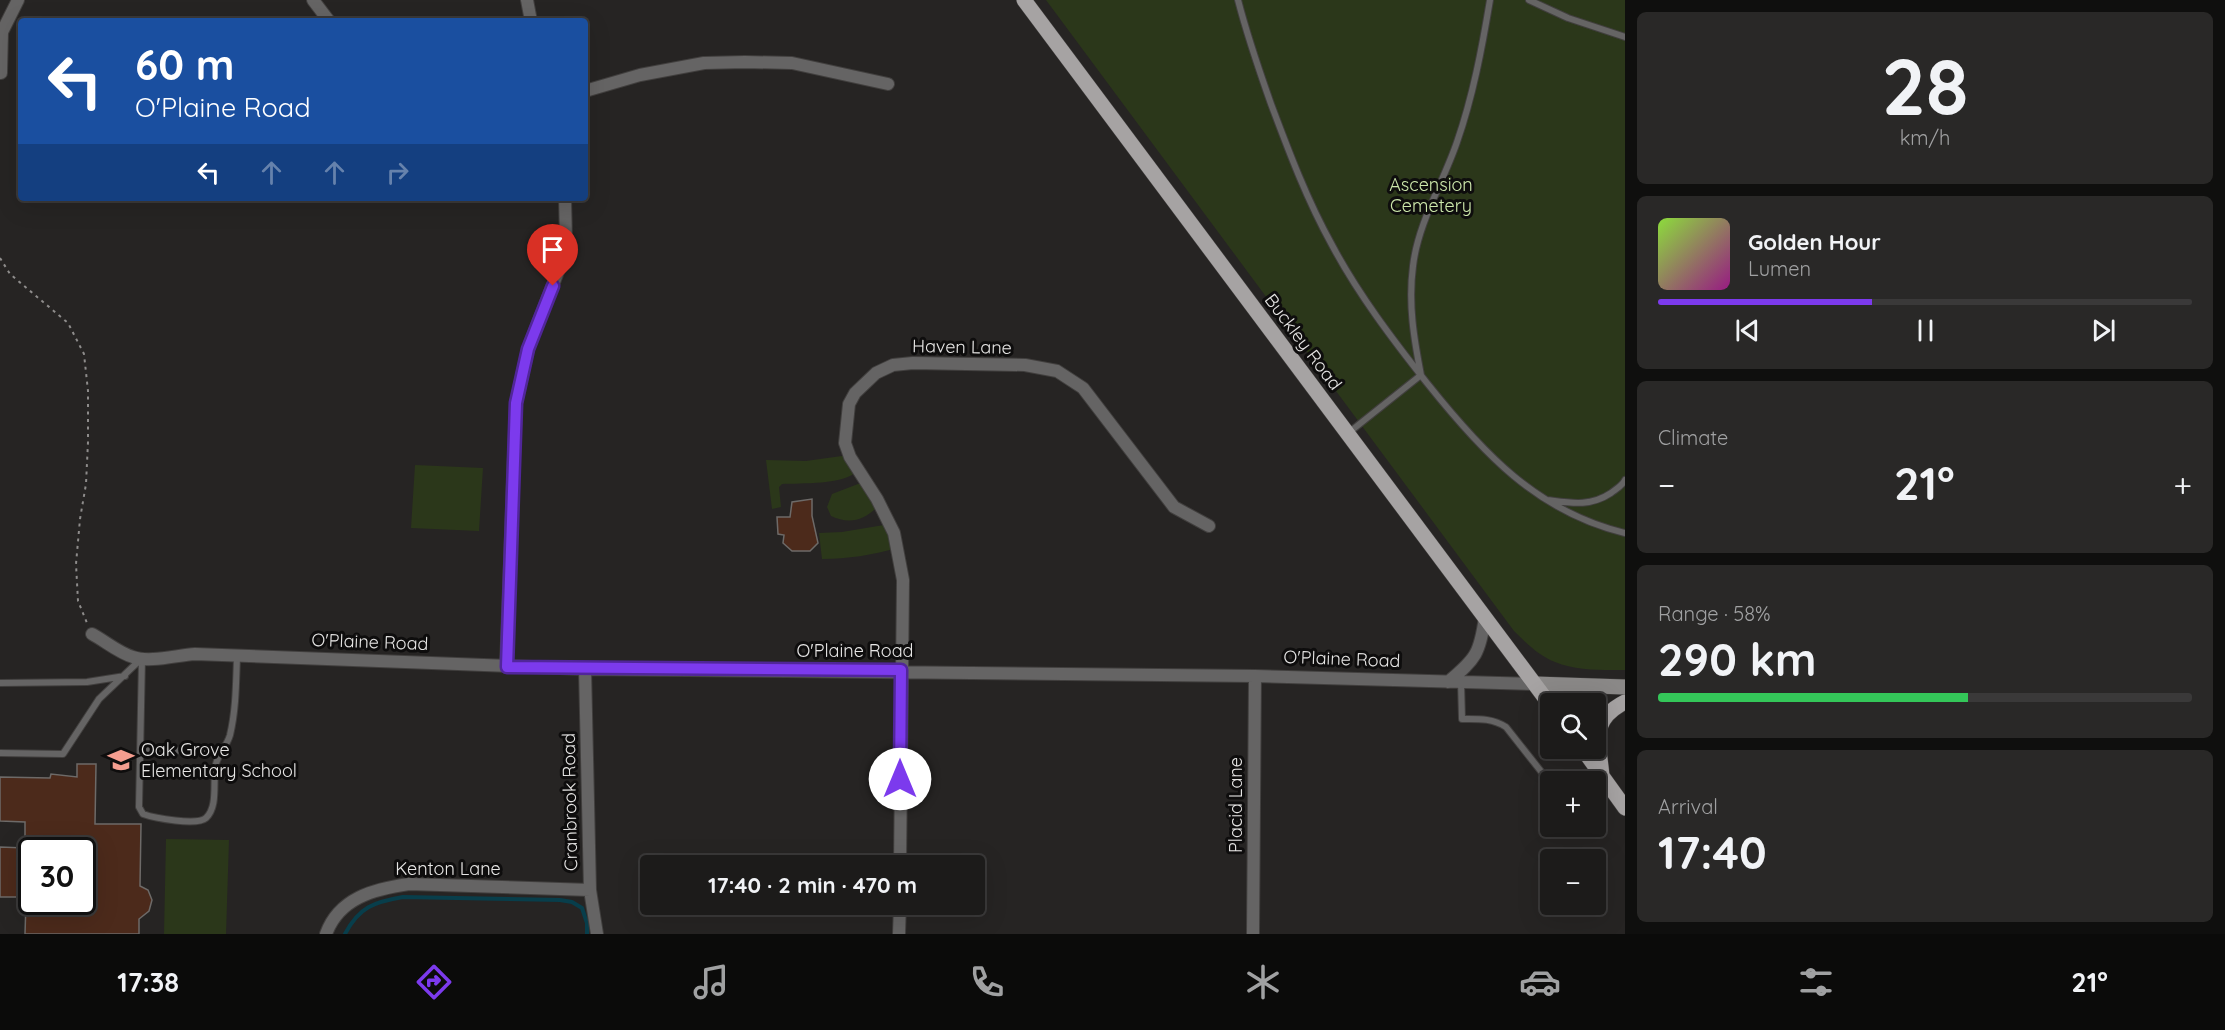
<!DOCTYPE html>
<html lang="en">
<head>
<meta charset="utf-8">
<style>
  body { margin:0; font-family:Quicksand,sans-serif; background:#292827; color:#f1f3f6; height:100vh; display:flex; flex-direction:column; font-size:22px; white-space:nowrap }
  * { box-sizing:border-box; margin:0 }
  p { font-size:20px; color:#a0a1a2 }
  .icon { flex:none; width:33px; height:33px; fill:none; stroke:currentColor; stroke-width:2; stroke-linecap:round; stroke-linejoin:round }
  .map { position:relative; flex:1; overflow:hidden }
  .panel { display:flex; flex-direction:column; gap:12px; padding:12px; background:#0f0f0e; width:600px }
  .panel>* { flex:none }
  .guide { position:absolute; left:18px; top:18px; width:570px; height:183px; border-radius:6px; box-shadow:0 6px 24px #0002,0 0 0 2px #3a3939; background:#1a4fa0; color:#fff; overflow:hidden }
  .controls { position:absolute; left:1540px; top:693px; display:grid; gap:12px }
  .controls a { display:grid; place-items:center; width:66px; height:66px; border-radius:6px; background:#1c1b1a; box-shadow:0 6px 24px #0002,0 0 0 2px #3a3939; font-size:30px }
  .speed { position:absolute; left:18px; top:837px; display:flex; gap:12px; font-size:30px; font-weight:700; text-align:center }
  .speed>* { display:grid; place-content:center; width:78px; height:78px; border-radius:50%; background:#1c1b1a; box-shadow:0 6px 24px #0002,0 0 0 2px #3a3939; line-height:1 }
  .speed .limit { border:3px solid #111; border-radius:9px; background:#fff; color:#111 }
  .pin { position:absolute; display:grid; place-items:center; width:51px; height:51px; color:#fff; margin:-62px -26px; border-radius:50% 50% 50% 0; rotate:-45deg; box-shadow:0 0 6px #0007 }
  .pin .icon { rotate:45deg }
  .me { position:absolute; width:66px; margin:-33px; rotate:0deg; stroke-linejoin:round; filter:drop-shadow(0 0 4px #0008) }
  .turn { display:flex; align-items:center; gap:21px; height:126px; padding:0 18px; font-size:27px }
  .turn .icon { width:78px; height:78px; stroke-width:2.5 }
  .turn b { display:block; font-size:42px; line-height:51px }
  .lanes { display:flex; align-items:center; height:57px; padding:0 18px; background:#0003; justify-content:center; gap:30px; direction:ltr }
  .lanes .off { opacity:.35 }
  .big { font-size:45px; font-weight:800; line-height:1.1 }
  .panel .widget { flex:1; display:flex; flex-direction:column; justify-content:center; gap:9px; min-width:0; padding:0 21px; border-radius:9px; background:#292827 }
  .panel .dial { align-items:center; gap:0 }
  .dial b { font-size:78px; line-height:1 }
  .song { display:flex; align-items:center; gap:18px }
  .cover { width:72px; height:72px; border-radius:9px; background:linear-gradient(135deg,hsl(90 70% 55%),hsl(310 70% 35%)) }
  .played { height:6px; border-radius:3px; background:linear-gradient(90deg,#7c3aed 40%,#3a3939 40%) }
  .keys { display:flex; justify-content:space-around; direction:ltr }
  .heat { display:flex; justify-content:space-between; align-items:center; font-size:33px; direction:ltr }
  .charge { height:9px; border-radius:4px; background:linear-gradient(90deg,#34c759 58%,#3a3939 0) }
  .trip { position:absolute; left:640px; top:855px; width:345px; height:60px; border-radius:6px; background:#1c1b1a; box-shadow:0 6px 24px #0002,0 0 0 2px #3a3939; font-weight:800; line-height:60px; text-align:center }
  .menu { display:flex; height:96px; justify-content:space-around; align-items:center; background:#0b0b0a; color:#a0a1a2 }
  .menu .icon { width:42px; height:42px }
  .menu .selected { color:#7c3aed }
  .menu b { font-size:27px; color:#f1f3f6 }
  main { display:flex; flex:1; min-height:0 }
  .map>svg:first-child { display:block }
  .green { fill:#2b371a }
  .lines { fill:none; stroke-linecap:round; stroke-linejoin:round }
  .stream { stroke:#083e4b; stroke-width:4 }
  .building { fill:#4c2a1b; stroke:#6d6a68; stroke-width:1.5 }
  .lane-casing { stroke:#413f3e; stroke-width:8 }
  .street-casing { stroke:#413f3e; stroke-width:14 }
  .secondary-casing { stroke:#413f3e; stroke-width:16 }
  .primary-casing { stroke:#413f3e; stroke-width:16 }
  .path { stroke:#8e8c8b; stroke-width:2; stroke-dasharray:3 4.5; stroke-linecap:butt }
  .lane { stroke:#656464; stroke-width:6 }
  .street { stroke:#656464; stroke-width:12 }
  .secondary { stroke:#8a8887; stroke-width:15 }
  .primary { stroke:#a6a3a3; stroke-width:15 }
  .route-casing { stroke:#51269a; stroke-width:15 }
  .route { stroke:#7c3aed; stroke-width:10 }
  .labels { text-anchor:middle; stroke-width:6; stroke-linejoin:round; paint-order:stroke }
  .park-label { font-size:18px; fill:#cee9ac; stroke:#0e0d0d }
  .street-label { font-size:18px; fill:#e7e6e5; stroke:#0e0d0d }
  .poi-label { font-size:18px; fill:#e7e6e5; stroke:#0e0d0d; text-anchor:start }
</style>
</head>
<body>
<main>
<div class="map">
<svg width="1625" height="934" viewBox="0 0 1625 934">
  <rect width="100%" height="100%" fill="#262423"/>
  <path class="green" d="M1046,0H1625V670C1603,670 1576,671 1555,662C1539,656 1526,643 1514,631Z
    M849,455L857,471C845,485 800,483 782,484L779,487L781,507L772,509L766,460L806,461Z
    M415,465L483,468L479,531L411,528Z
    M867,483L880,504C866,520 850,525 831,516L827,507L832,494L858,484Z
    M890,524L897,548C872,555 848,559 822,559L819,533L842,532Z
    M166,839L229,840L226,934H164Z"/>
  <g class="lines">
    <path class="stream" d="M345,934C359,907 374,902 403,897L560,900L572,902L582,908L587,923V934"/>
  </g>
  <path class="building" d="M812,499V516L818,543L810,551H792L783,543L784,535L778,534L777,517H790L792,502Z
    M77,764H96L95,824H141L140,886L148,890L152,900L149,911L139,919V934H25L26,902H82V850H32V897H0V847L25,848V822L0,821V777L50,778L51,774L77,777Z"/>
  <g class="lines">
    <g class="lane-casing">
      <path id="lane" d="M1238,0C1247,35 1259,70 1271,104C1289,152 1307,200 1332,245C1358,294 1393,340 1427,383C1482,452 1537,512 1625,533
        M1529,0L1568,18L1625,37
        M1347,434L1421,375C1414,339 1408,304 1413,266C1418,223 1443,183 1457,142C1473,96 1482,48 1490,0
        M1547,500C1571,503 1590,507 1611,493C1616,489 1622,486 1625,480
        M142,658L139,807L143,814C154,818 197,826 206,818C219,806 212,780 216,764C218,754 227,746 230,735C236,710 236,683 237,657
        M1461,682L1462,719C1478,719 1492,718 1506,727L1551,784
        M0,683L87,682L125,676
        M141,749L222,752
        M0,753L63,754L99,699L141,659"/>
    </g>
    <g class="street-casing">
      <path id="street" d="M313,0L329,21
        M527,0L531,21
        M1,73L2,32L18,0
        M585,91L640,75L704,63L745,62L792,63L888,84
        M92,634C105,641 119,653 133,657C150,663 177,655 195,654L585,669L1255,676L1535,684
        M506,667L516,403L528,349L561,264L566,240L565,198
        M585,669L590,890L597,934
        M1448,682C1476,659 1480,653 1485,617
        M900,866L903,580L894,533L877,499L850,457L845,443L849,404L855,393L876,373L893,365L913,363L1025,365L1057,371L1083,388L1174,507L1209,526
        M326,934C339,898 374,889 409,884L590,890
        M899,934L900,904
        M1253,934L1255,676"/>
    </g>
    <g class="secondary-casing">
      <path id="secondary" d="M1535,684L1625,687"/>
    </g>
    <g class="primary-casing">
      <path id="primary" d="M1024,0L1551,706
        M1582,748L1625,808
        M1602,776C1599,741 1589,721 1625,702"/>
    </g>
    <path class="path" d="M0,258L10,274L68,323L84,354L88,391V442L86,484L80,519L76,564L78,601L87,623"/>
    <use href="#lane" class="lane"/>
    <use href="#street" class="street"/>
    <use href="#secondary" class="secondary"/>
    <use href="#primary" class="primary"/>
  </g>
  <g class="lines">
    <g class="route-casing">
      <path id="route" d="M553,286L528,349L516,403L507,667L901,670L900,779"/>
    </g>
    <use href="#route" class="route"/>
  </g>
  <defs>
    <g id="school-bare" transform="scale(2.07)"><path d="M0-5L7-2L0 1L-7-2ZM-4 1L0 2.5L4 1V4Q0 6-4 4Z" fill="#f59d8f" stroke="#0e0d0d" stroke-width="2.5" paint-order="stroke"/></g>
  </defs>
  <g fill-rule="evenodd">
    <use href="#school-bare" x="121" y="760"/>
  </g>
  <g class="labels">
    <g class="park-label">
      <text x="1431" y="191">Ascension<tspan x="1431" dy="21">Cemetery</tspan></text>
    </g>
    <g class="street-label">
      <text transform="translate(1303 342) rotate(53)" y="6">Buckley Road</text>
      <text transform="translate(962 347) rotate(1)" y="6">Haven Lane</text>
      <text transform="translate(370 642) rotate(2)" y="6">O'Plaine Road</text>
      <text x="855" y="657">O'Plaine Road</text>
      <text transform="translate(1342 659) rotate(2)" y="6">O'Plaine Road</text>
      <text transform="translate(570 802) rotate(-91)" y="6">Cranbrook Road</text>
      <text transform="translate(1236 805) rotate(-90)" y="6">Placid Lane</text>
      <text x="448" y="875">Kenton Lane</text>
    </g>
    <g class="poi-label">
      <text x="141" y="756">Oak Grove<tspan x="141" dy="21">Elementary School</tspan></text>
    </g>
  </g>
</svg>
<div class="controls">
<a><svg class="icon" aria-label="search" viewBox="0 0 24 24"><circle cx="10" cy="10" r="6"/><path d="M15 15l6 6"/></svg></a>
<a>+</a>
<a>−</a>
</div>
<div class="speed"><div class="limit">30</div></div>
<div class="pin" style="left:553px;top:286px;background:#d93025"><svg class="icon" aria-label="arrive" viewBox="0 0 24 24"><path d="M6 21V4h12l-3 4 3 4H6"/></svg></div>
<svg class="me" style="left:900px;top:779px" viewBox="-20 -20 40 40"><circle r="19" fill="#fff"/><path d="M0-13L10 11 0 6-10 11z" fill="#7c3aed"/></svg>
<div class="trip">17:40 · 2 min · 470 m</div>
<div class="guide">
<div class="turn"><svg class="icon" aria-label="left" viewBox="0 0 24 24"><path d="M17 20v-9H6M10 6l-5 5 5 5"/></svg><div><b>60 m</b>O'Plaine Road</div></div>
<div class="lanes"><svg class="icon" aria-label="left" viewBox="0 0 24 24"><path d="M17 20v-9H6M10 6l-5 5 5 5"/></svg><svg class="icon off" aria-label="ahead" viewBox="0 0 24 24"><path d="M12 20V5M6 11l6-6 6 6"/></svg><svg class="icon off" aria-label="ahead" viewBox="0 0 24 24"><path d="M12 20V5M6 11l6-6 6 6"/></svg><svg class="icon off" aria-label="right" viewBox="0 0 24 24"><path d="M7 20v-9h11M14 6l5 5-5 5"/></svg></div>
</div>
</div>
<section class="panel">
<div class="widget dial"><b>28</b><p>km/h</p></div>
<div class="widget">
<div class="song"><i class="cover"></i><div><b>Golden Hour</b><p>Lumen</p></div></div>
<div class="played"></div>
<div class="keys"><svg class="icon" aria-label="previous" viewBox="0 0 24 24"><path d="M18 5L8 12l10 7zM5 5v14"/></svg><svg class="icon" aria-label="pause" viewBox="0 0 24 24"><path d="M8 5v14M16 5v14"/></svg><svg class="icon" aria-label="next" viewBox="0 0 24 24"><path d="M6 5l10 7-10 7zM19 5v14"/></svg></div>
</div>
<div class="widget"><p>Climate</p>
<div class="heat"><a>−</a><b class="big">21°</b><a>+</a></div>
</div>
<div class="widget"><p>Range · 58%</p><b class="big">290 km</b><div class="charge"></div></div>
<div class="widget"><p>Arrival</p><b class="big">17:40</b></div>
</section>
</main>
<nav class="menu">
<b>17:38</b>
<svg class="icon selected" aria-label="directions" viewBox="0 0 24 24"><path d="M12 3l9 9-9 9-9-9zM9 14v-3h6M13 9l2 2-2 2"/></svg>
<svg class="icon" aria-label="music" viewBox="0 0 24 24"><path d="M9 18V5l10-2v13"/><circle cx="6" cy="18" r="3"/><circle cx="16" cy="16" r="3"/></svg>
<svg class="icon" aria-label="phone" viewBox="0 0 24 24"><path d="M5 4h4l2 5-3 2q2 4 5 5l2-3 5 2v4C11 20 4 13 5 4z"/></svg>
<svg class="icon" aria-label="climate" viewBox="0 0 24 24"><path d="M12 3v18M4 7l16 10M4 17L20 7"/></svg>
<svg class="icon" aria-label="car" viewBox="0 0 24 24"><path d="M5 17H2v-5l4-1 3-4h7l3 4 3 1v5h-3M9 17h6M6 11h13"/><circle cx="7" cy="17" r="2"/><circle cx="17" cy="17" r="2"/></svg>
<svg class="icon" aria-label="filters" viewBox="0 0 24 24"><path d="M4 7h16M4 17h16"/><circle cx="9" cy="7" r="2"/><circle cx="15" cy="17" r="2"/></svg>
<b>21°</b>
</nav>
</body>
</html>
